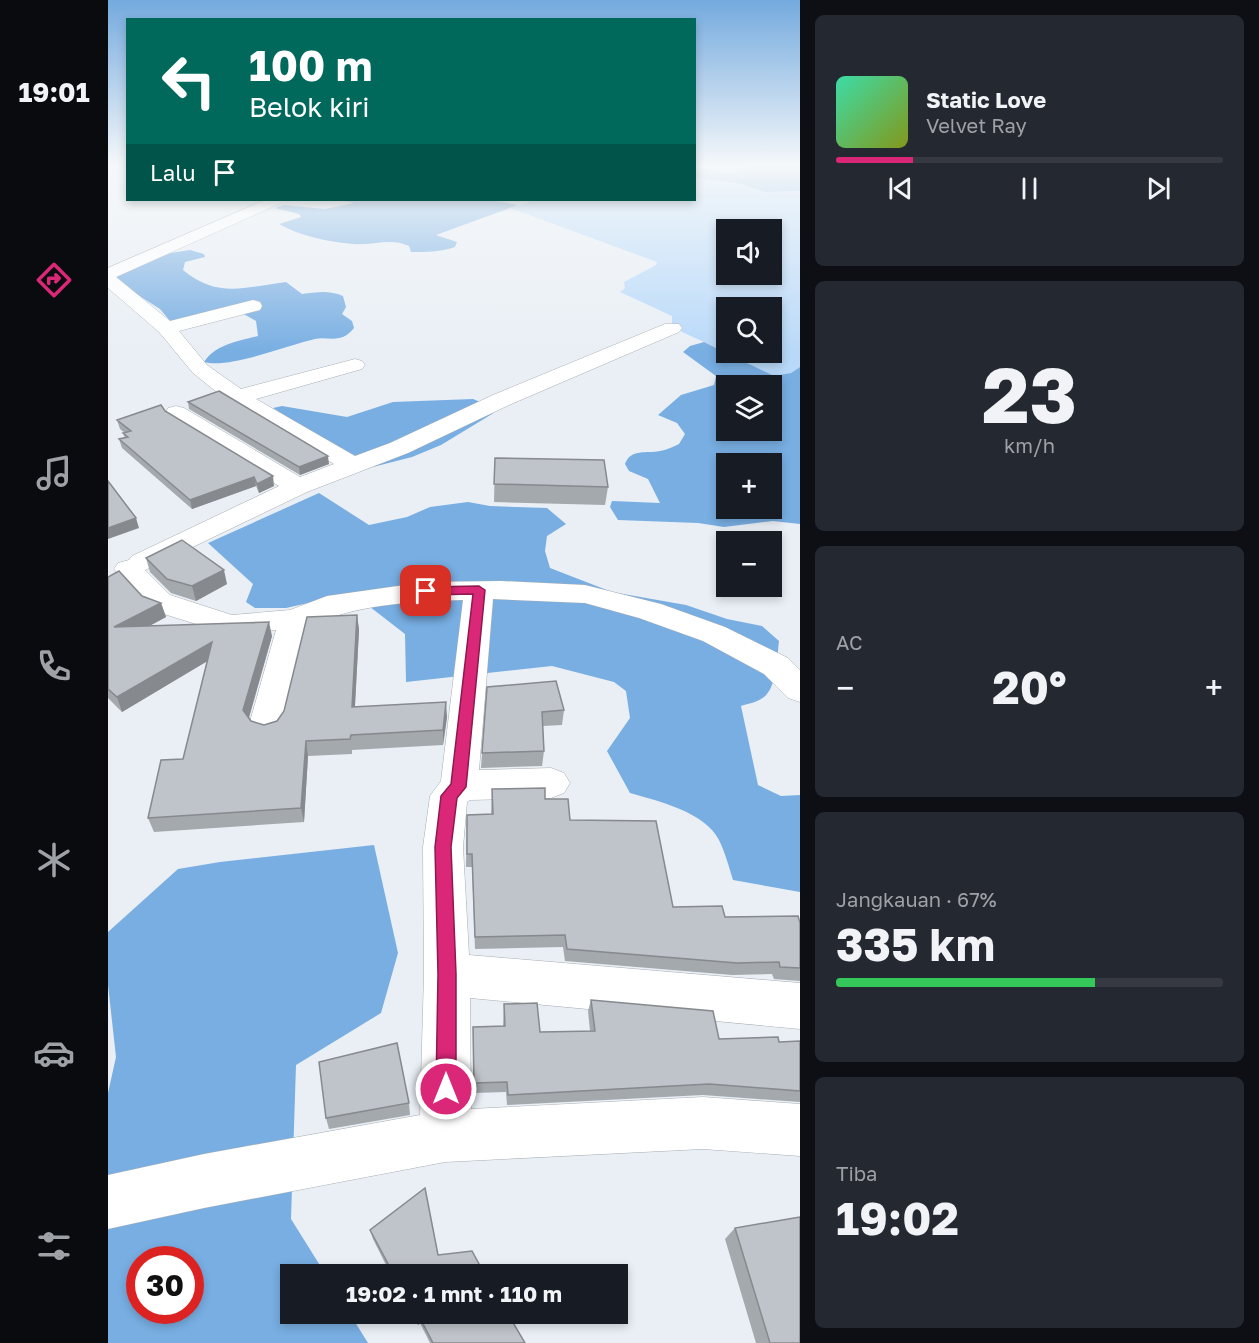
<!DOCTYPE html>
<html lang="id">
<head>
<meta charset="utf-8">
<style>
  body { margin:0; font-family:"Golos Text",sans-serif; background:#242831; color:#f1f3f6; height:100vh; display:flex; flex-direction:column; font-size:22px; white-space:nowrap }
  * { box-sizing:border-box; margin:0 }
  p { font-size:20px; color:#9ea1a6 }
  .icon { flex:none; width:33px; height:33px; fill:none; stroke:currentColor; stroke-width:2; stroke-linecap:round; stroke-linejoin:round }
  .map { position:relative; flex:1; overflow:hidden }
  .drawer { display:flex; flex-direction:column; gap:15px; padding:15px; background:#0d0f14; width:459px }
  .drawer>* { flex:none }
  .top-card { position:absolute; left:18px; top:18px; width:570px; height:183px; border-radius:0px; box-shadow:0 3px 9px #0003; background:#00695c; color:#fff; overflow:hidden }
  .fabs { position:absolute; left:608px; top:219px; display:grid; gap:12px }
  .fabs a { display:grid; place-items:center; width:66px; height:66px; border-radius:0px; background:#171b24; box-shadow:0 3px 9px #0003; font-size:30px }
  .speed { position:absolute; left:18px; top:1246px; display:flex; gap:12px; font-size:30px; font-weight:700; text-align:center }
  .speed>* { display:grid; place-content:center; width:78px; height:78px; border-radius:50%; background:#171b24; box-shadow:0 3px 9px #0003; line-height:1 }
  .speed .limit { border:9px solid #d22; background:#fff; color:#111 }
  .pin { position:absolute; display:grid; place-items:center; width:51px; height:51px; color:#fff; margin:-26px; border-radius:12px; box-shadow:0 3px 9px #0006 }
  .me { position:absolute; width:66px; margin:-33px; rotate:0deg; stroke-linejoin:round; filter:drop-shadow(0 0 4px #0008) }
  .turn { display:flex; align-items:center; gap:21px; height:126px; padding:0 24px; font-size:27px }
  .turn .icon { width:78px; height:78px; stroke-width:2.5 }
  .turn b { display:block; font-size:42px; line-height:51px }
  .then { display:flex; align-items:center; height:57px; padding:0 24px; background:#0003; gap:12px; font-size:22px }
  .big { font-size:45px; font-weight:700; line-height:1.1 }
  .drawer .widget { flex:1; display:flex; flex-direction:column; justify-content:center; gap:9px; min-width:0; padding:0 21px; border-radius:9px; background:#242831 }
  .drawer .dial { align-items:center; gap:0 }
  .dial b { font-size:78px; line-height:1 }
  .song { display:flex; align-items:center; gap:18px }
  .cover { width:72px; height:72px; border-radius:9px; background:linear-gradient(135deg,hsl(160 70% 55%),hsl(70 70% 35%)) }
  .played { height:6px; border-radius:3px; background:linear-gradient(90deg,#db2777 20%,#363941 20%) }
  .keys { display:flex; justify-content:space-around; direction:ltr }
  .heat { display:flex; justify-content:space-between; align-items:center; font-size:33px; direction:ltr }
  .charge { height:9px; border-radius:4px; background:linear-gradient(90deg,#34c759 67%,#363941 0) }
  .trip { position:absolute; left:172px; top:1264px; width:348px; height:60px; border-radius:0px; background:#171b24; box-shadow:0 3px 9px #0003; font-weight:700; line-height:60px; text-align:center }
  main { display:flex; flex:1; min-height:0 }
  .menu { display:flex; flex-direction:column; width:108px; justify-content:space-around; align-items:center; background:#090b0e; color:#9ea1a6 }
  .menu .icon { width:42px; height:42px }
  .menu .on { color:#db2777 }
  .menu b { font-size:27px; color:#f1f3f6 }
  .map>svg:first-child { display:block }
  .green { fill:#b8d9f9; fill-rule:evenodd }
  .forest { fill:#78aee2; fill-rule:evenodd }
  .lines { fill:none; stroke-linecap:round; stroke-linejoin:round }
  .minor-casing { stroke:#a8adb2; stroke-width:1 }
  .minor { fill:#fff; fill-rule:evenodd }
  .wall { fill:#a4a9ae }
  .shaded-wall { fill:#86898d }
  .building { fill:#bfc4ca; stroke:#86898d; stroke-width:1.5 }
  .route { fill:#db2777; stroke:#8e194d; stroke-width:1.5 }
</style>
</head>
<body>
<main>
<nav class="menu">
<b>19:01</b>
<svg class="icon on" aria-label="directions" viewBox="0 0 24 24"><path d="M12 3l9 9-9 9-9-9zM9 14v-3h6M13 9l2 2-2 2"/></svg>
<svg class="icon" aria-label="music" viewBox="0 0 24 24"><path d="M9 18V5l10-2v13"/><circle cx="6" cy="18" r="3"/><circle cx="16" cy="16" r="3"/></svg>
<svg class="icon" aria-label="phone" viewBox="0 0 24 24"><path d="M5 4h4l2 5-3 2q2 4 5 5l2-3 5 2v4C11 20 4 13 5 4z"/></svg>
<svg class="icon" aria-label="climate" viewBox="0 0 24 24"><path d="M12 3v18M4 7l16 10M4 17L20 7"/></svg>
<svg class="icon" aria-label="car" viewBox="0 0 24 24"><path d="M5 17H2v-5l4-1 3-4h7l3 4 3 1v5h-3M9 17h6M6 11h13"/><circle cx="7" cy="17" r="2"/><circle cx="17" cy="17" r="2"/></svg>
<svg class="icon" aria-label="filters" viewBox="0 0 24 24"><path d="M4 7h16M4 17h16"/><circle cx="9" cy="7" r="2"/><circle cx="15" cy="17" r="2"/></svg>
</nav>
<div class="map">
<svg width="692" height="1343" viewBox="0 0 692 1343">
  <rect width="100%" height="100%" fill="#e9eff5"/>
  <path class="green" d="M587,178L635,184L657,192L692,191V367L683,373L666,377L618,352H663V308H618V352L574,332L564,324V316L512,292L517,288L516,282L548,265L549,262L402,208L427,200H586ZM618,230H663V274H618Z"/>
  <path class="forest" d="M652,164H692V191L657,192L634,184L587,178V167L621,173Z
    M233,200H382L410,205L328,235L349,242L347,247C332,252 318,252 303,252L301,246C282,237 265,246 245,244C221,242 192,236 171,224L193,217L191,214L167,208L176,205L217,209L246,203Z
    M82,250L96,254L97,257L77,262L75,270C110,299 137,287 178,282L194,294C209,292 221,290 235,296L238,307L234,314L244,321L246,328C242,333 237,337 231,338C223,340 215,337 207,339C180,345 121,369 96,362C108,344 131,341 150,336L148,321L127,309L63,322L52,309L0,276L63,253Z
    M596,342L666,376L683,373L692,367V524L665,521L616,527L590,523L510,520L502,507L504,501L552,503L540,479L521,471L517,464C523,448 538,454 552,451C558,450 565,447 571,444L577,434L569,423L550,415L573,395L606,385L608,376L575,352L582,346ZM618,386H663V430H618ZM618,464H663V508H618Z
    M365,399L389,409L384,414L333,445L304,457L261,468L165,408L174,406L239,417L285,402Z
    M211,493L261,525L299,517L322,507L360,502L382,506L439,508L458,524L439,536L437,551L442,568L504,592L578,605L619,619L654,626L671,641C669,656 669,687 656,697C648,703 641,703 633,706L650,785L673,796L692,795V892L625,880C621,867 617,852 611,840C597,812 550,801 522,793L499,751L522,718L518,691L506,682L444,666L298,682L297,634L244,593L178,608H147L138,602L145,584L100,543Z
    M266,845L290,953L273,1013L188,1065L183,1219L218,1275H183V1314H242L260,1343H0V1093L8,1057L0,985V932L70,869L112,862ZM32,1260H82V1311H32Z"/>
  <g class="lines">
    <g class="minor-casing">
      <path id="minor" d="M157,200H175L173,203L8,277L62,321L145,300L152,302L154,306L152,310L71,331L99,365L133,389L247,359L254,361L257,365L254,369L148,399L247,456L282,443L385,395L557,324H571L574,328L571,332L401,405L300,453L199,492L37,570L62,595L124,615L182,610L219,596L318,582L393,581L477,585L553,604L617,627L680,658L692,670V702L680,698L656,674L595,641L531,618L477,603L385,599L371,770L443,768L456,773L462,783L456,793L443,798L362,800L359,802L355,847L361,955L692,983V1029L362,998L363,1109L595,1097L692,1104V1156L595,1149L337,1162L96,1208L0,1229V1175L96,1154L312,1115L316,974L315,847L322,796L333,781L355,600C304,601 247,605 200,626L177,725L171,734L159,738L147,734L141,725L168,630L123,635L40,609L6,569L10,563L21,560L24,556L171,486L60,418L57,413L60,408L68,406L76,408L192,477L226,464L121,402L85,373L51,332L0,288V268Z"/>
    </g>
    <use href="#minor" class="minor"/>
  </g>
  <path class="wall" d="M586,164H604L594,166Z
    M80,402L221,464L192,475L81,409Z
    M57,411L166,486L151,493L148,486L84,509L14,448L11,439L17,438L15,433H17L12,429L9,420Z
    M387,458L500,487L497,505L386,502Z
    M38,558L119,584L88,601L63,593L42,572Z
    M0,577L34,596L53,603L58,617L41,626L164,636L141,718L143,721L156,725L169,721L249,615L251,630L247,707L339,717L335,745L244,750V754L200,756L196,822L46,832L40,818L75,759L99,661L14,712L0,698Z
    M379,687L456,710L454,725L435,726L436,751L434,766L373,768Z
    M384,789L437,799L565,907L617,917L692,923V981L666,979L664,974L624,975L457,961L455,947L367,949L364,867H358L359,815L383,814Z
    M483,1000L611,1039L671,1042L692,1041V1102L595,1095L399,1105L398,1092L365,1093V1027L395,1026L396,1004L432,1032L482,1031L480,1011Z
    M301,1103L302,1115L221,1129L218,1118Z
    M627,1228L692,1343H648L617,1239Z
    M262,1230L330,1255L377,1275H283L265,1239Z
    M304,1314H400L417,1343H322L312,1323L310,1325Z"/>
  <path class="shaded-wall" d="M595,164H604L594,166Z
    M220,456L221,464L192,475L191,467Z
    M165,476L166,486L151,493L149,484Z
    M146,477L148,486L84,509L82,500Z
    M28,518L31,528L0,539V528Z
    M116,570L119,584L88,601L84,586Z
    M53,603L58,617L12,642L6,627Z
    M249,615L251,630L246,722L244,707Z
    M161,622L164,636L139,724L135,710Z
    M104,642L108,656L14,712L9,697Z
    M338,702L339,717L335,745V730Z
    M198,741L200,756L196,822L193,808Z
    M311,1316L312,1323L310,1325L308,1318Z"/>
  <path class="building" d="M111,391L220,456L191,467L80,402Z
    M53,405L57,411L165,476L149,484L146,477L82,500L11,439L20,437L15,433L23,431L9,420Z
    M387,458L496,460L500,487L386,484Z
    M0,481L28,518L0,528Z
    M74,540L116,570L84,586L59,579L38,558Z
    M11,571L34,596L53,603L6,627L161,622L135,710L143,721L156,725L169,721L176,711L199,617L249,615L244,707L338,702L335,730L243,735L242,739L198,741L193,808L40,818L53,760L75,759L104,642L9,697L0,689V577Z
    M448,681L456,710L434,712L436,751L374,753L379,687Z
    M437,788V799H460L462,820L548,821L565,907L614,906L617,917L690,916L692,923V968L672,967L671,962L629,963L459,949L457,935L367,937L364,854H359V815L385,814L384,789Z
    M483,1000L605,1011L611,1039L670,1037L671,1042L692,1041V1091L601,1084L400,1095L399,1082L366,1083L365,1027L397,1026L396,1004L429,1003L432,1032L487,1031Z
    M289,1043L301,1103L218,1118L211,1062Z
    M317,1188L330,1255L364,1251L377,1275H286L262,1230Z
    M692,1217V1343H662L627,1228Z
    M306,1314H400L417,1343H325L311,1316L308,1318Z"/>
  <linearGradient id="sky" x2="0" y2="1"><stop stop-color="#74aade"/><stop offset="0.47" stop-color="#f5f8fa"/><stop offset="1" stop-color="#f5f8fa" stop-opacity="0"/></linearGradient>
  <rect width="692" height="352" fill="url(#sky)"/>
  <path class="route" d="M371,586L377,590L358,787L349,798L343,847L348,974V1089L345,1097L338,1100L331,1097L328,1089L330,974L327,847L333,796L343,784L365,594L318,595L312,591L318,587Z"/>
</svg>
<div class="fabs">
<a><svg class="icon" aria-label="sound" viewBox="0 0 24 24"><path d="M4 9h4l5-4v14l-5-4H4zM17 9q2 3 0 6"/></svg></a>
<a><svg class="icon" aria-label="search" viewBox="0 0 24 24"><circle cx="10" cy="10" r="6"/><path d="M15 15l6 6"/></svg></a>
<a><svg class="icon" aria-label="layers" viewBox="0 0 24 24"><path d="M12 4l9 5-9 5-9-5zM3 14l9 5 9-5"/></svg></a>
<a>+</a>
<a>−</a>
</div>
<div class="speed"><div class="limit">30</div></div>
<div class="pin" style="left:318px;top:591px;background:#d93025"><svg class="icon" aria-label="arrive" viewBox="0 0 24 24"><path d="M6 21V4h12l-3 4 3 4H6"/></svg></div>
<svg class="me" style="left:338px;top:1089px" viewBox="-20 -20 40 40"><circle r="17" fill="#db2777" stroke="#fff" stroke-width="3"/><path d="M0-11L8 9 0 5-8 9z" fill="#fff"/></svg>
<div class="trip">19:02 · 1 mnt · 110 m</div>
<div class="top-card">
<div class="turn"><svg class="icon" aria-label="left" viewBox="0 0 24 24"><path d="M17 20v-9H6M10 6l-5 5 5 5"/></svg><div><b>100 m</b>Belok kiri</div></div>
<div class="then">Lalu<svg class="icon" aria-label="arrive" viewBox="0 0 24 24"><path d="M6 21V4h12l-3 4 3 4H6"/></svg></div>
</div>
</div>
<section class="drawer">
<div class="widget">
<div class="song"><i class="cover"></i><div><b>Static Love</b><p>Velvet Ray</p></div></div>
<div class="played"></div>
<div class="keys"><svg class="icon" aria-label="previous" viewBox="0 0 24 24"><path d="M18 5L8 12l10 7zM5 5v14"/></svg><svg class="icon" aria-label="pause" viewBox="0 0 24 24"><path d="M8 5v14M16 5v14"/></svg><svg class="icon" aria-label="next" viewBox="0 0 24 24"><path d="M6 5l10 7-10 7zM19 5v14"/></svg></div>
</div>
<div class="widget dial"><b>23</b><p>km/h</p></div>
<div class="widget"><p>AC</p>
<div class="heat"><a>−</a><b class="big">20°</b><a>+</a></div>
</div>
<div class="widget"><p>Jangkauan · 67%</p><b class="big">335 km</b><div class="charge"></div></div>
<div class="widget"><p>Tiba</p><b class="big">19:02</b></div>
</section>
</main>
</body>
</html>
